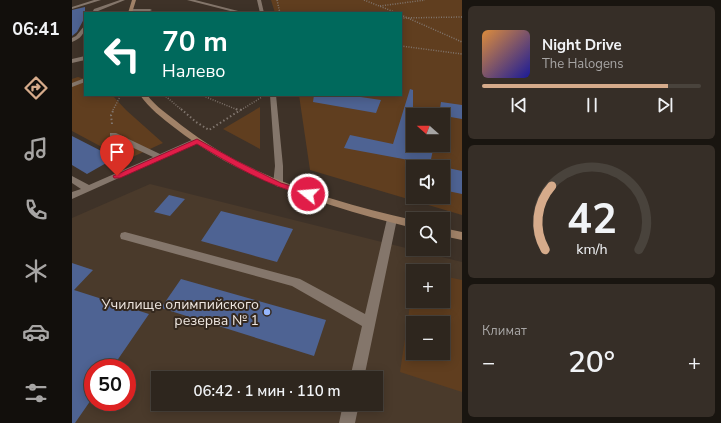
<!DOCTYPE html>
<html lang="ru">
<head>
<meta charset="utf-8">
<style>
  body { margin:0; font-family:"Nunito Sans",sans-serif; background:#362e27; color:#f1f3f6; height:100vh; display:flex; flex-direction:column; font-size:15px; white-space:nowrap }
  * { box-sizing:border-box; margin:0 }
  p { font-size:13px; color:#a7a5a4 }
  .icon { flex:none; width:22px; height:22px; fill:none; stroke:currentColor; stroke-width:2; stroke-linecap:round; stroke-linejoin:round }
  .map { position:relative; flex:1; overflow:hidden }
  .details { display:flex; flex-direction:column; gap:6px; padding:6px; background:#191510; width:259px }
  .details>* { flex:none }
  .top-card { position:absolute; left:12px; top:12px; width:318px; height:84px; border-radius:0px; box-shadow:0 2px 10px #0003,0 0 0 1px #49433c; background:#00695c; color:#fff; overflow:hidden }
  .needle { width:26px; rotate:291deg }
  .fabs { position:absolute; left:334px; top:108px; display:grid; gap:8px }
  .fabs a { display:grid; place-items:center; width:44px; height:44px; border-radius:0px; background:#2e261e; box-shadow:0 2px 10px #0003,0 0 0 1px #49433c; font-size:20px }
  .speed { position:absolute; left:12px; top:359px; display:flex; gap:8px; font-size:20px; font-weight:700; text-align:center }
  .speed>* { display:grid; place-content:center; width:52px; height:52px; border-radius:50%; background:#2e261e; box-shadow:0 2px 10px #0003,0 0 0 1px #49433c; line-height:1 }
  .speed .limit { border:6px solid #d22; background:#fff; color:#111 }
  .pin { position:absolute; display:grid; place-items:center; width:34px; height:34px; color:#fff; margin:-41px -17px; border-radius:50% 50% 50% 0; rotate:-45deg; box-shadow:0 0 4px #0007 }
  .pin .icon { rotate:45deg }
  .me { position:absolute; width:44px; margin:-22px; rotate:287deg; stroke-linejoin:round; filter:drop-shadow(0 0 3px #0008) }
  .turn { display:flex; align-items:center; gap:14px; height:84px; padding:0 12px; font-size:18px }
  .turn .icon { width:52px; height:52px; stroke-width:2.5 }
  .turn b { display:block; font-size:28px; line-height:34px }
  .big { font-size:30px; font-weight:600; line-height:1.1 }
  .details .widget { flex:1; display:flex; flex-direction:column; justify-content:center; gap:6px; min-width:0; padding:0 14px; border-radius:6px; background:#362e27 }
  .details .dial { align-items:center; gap:0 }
  .dial svg { height:104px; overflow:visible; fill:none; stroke:#49433c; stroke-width:7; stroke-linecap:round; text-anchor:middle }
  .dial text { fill:#f1f3f6; stroke:none }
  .song { display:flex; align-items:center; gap:12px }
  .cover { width:48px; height:48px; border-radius:6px; background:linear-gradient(135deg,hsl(30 70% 55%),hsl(240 70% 35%)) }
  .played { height:4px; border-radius:2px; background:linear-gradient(90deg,#d6ab8b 85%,#49433c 85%) }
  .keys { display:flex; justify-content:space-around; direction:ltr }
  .heat { display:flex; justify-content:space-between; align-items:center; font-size:22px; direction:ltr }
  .trip { position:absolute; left:79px; top:371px; width:232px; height:40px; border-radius:0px; background:#2e261e; box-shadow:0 2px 10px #0003,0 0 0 1px #49433c; font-weight:600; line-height:40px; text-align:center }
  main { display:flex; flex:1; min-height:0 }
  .tabs { display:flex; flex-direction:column; width:72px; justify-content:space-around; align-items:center; background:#120f0c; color:#a7a5a4 }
  .tabs .icon { width:28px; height:28px }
  .tabs .on { color:#d6ab8b }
  .tabs b { font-size:18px; color:#f1f3f6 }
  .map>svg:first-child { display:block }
  .built { fill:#4a3a2b; fill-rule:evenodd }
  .green { fill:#603e1f; fill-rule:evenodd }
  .building { fill:#4e6393 }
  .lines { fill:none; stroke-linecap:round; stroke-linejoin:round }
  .path-far1 { stroke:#81766e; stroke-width:1.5; stroke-dasharray:1 1.5; stroke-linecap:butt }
  .path { stroke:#81766e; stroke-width:2; stroke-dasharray:1.5 2.5; stroke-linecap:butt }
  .lane { fill:#84766b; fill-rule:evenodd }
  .street { fill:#84766b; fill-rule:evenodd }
  .secondary { fill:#a18268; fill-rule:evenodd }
  .route { fill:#e11d48; stroke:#92132f }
  .poi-dot { fill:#96b6fd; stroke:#34281e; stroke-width:1.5 }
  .labels { text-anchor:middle; stroke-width:4; stroke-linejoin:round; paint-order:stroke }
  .near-poi-label { font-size:14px; fill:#eee6e0; stroke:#34281e; text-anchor:end }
</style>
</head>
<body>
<main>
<nav class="tabs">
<b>06:41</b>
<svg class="icon on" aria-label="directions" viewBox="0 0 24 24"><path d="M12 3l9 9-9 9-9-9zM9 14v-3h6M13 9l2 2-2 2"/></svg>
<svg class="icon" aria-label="music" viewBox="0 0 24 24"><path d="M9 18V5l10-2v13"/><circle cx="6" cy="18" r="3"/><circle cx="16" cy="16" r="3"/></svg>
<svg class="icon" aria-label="phone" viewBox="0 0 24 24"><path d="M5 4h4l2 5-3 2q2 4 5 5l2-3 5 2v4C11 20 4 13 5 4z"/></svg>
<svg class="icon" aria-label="climate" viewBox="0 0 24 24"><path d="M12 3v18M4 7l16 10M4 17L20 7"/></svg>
<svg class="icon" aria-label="car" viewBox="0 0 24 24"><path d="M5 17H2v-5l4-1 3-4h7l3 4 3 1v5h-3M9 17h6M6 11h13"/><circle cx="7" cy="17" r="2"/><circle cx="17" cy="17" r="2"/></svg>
<svg class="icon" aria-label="filters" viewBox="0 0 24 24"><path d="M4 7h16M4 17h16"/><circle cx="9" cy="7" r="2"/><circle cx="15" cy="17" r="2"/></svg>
</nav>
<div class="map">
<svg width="390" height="423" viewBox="0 0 390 423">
  <rect width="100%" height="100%" fill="#3e3228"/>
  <path class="built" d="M78,184L390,262V423H0V218ZM341,271H371V301H341ZM341,323H371V353H341ZM21,368H55V402H21ZM86,378H304V404H86Z"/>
  <path class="green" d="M199,0H390V215L238,170L227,95H329V13H203ZM341,115H371V145H341ZM341,167H371V197H341Z
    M6,77L13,79V95H40L54,110L91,143L54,160L0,131V79Z
    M188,107V149L151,129Z
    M371,276L390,280V392L328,372L341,285V301H371ZM341,323H371V353H341Z"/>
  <path class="building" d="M13,7V17L5,32L0,36V10Z
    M338,89L341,90V145H362L358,164L272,148L278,135L321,144Z
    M242,95H275L309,100L304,113L241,102Z
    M369,102L390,105V119L367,115Z
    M0,136L43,158L15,174L0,165Z
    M371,167L390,171V194L371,190Z
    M97,195L113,199L98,216L82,212Z
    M149,211L221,229L205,262L129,241Z
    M0,263L21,270L2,290L77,314L40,368H21V397L3,423H0Z
    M109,279L254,320L242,356L89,308Z"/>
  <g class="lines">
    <path class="path-far1" d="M205,0L208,13
      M292,0L325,13
      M308,6L353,0
      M329,15L390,42
      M329,18L390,17
      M329,46L390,54
      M92,95L110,110
      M129,95L166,110
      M41,110L49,95
      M169,110L190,97"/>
    <path class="path" d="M109,109L124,122L137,130L170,109
      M164,109L168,111
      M40,124L39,115L42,109"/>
    <path class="lane" d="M22,0H29L0,9V7Z
      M48,0H53L26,11L24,13H20L22,9Z
      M115,0H123L174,13H166Z
      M59,9H78L80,10L78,11H57Z
      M13,25C13,34 8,39 0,42V38L4,36Z
      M13,56V60L0,63V59Z
      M13,78V82L0,87V83Z
      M38,133H44L88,154L122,139H128L129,141L0,199V192L9,189L0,183V176L17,185L81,157L38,137Z
      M320,216L325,219L292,378H278L290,326L220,286L53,240L49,239L48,236L49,233L53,232L228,279L293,314L315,219Z
      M271,404H287L283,423H267Z"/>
    <path class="street" d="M185,0H189L192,13H188Z
      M198,95H204L211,166V184L206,187L201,184L203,166Z"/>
    <path class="secondary" d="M60,0H64L60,13H56Z
      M68,95H75C84,107 97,115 109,125C176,177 259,201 341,220V228C257,207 172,182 103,128C90,118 77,108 68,95Z
      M371,228L390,232V240L371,236Z"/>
  </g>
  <path class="route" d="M125,139L165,161L209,183L239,192L240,194L236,196C196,186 160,165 125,144L48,178H42L41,176Z"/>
  <circle class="poi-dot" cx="195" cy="312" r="4"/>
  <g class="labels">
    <g class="near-poi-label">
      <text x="187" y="309">Училище олимпийского<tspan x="187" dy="16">резерва № 1</tspan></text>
    </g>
  </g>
</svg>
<div class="fabs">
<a><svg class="needle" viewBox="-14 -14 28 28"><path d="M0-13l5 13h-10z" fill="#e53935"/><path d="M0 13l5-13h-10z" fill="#a7a5a4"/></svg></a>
<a><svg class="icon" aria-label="sound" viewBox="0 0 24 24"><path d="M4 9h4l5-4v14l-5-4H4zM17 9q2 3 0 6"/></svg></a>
<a><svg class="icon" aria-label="search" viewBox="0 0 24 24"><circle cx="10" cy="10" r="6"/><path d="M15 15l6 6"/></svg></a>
<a>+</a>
<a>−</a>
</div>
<div class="speed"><div class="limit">50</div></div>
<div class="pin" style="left:45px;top:176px;background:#d93025"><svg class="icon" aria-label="arrive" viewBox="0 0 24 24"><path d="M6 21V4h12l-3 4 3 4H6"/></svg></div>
<svg class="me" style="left:236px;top:194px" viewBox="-20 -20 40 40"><circle r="17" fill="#e11d48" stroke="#fff" stroke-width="3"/><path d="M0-11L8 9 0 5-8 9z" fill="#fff"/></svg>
<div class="trip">06:42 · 1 мин · 110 m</div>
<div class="top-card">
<div class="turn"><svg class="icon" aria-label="left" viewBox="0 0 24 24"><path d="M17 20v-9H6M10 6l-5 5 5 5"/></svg><div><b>70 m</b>Налево</div></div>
</div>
</div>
<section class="details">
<div class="widget">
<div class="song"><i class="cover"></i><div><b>Night Drive</b><p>The Halogens</p></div></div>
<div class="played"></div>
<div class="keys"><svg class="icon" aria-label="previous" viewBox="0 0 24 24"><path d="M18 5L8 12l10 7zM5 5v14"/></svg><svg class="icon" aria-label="pause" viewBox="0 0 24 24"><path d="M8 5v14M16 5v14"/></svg><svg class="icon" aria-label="next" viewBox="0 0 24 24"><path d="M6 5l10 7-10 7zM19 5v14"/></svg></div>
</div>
<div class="widget dial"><svg viewBox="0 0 100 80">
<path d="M14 69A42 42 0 1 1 86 69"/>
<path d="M14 69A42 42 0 0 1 19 20" stroke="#d6ab8b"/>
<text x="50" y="56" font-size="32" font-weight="700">42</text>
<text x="50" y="72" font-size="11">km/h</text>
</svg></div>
<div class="widget"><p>Климат</p>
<div class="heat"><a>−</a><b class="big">20°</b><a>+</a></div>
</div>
</section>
</main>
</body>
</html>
